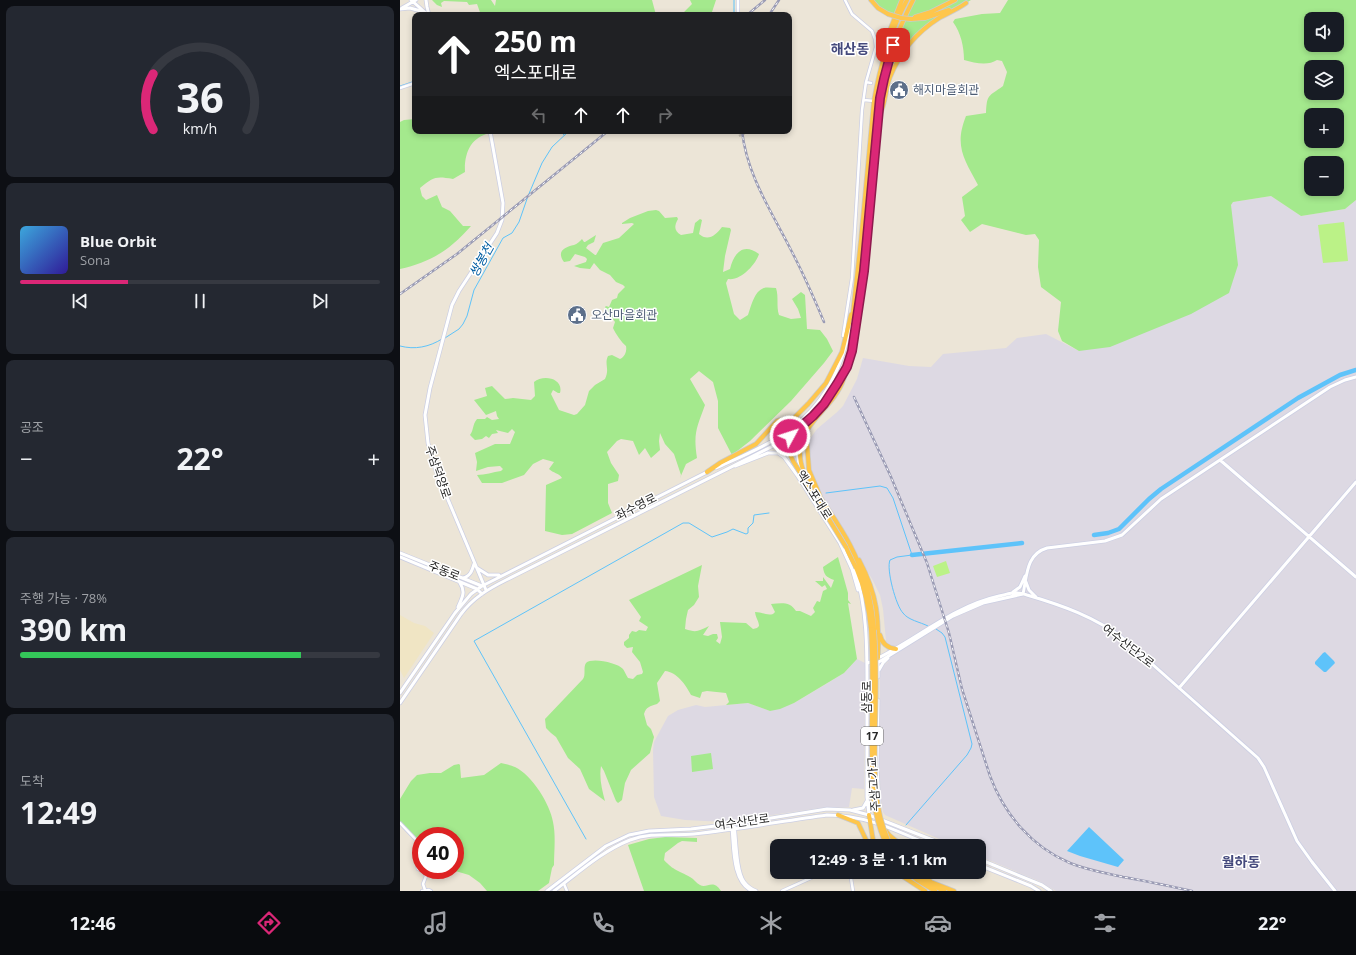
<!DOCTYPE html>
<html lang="ko">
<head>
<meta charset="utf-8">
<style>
  body { margin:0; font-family:"Open Sans","Noto Sans KR",sans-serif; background:#242831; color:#f1f3f6; height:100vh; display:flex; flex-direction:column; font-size:15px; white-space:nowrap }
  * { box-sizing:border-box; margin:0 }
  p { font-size:13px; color:#9ea1a6 }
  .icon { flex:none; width:22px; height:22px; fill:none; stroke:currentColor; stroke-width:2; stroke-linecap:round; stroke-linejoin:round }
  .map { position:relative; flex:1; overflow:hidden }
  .sheet { display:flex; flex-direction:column; gap:6px; padding:6px; background:#0d0f14; width:400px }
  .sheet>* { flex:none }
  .hud { position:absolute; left:12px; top:12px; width:380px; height:122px; border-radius:8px; box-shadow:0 2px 6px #0003; background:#202124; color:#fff; overflow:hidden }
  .buttons { position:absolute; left:904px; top:12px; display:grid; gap:8px }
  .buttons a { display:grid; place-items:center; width:40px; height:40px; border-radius:8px; background:#171b24; box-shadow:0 2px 6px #0003; font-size:20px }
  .speed { position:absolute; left:12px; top:827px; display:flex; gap:8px; font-size:20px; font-weight:700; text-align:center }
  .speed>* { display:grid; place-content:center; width:52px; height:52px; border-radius:50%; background:#171b24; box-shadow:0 2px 6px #0003; line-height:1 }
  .speed .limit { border:6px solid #d22; background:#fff; color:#111 }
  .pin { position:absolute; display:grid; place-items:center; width:34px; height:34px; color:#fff; margin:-17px; border-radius:8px; box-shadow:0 2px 6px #0006 }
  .me { position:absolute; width:44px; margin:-22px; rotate:50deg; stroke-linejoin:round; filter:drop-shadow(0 0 3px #0008) }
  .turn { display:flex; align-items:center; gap:14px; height:84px; padding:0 16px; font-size:18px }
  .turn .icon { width:52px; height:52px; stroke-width:2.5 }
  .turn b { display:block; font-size:28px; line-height:34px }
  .lanes { display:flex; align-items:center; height:38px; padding:0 16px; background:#0003; justify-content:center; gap:20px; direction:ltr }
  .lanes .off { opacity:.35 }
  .big { font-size:30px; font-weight:700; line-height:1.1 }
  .sheet .tile { flex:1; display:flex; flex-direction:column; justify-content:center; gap:6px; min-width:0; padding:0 14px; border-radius:8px; background:#242831 }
  .sheet .dial { align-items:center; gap:0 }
  .dial svg { height:104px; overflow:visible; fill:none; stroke:#363941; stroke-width:7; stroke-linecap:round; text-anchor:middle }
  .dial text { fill:#f1f3f6; stroke:none }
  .song { display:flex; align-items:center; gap:12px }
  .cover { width:48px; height:48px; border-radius:6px; background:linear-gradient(135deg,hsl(200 70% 55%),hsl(250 70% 35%)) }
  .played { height:4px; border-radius:2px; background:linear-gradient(90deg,#db2777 30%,#363941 30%) }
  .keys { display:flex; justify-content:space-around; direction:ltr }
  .heat { display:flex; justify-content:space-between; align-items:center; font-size:22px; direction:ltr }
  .charge { height:6px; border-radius:3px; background:linear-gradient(90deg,#34c759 78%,#363941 0) }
  .trip { position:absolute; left:370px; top:839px; width:216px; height:40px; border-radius:8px; background:#171b24; box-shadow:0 2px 6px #0003; font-weight:700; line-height:40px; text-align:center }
  .tabs { display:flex; height:64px; justify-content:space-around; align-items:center; background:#090b0e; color:#9ea1a6 }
  .tabs .icon { width:28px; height:28px }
  .tabs .on { color:#db2777 }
  .tabs b { font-size:18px; color:#f1f3f6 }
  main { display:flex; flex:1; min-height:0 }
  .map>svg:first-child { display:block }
  .industrial { fill:#ddd9e3 }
  .education { fill:#f0e5c4 }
  .green { fill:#a4e98d; fill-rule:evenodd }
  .pitch { fill:#bbf287 }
  .water { fill:#5ec3fa }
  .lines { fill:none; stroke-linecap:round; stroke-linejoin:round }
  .stream { stroke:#5ec3fa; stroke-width:1 }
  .river { stroke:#5ec3fa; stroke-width:4.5 }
  .minor-tunnel { stroke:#c5bfb4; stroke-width:2.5; stroke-dasharray:2.5 1; stroke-linecap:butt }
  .trunk-tunnel { stroke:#c5bfb4; stroke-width:4; stroke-dasharray:4 2; stroke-linecap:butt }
  .minor-casing { stroke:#cccfe3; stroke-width:4 }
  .tertiary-casing { stroke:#cccfe3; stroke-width:4.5 }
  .trunk-casing { stroke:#cbcbcb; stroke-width:5.5 }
  .minor { stroke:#fff; stroke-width:2.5 }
  .tertiary { stroke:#fff; stroke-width:3 }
  .trunk { stroke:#fec64c; stroke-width:4 }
  .rail-casing { stroke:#9a9bb4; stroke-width:2.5 }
  .rail { stroke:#fff; stroke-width:1; stroke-dasharray:3; stroke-linecap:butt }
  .trunk-bridge-casing { stroke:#cbcbcb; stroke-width:5.5; stroke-linecap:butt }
  .trunk-bridge { stroke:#fec64c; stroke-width:4 }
  .route-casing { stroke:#8e194d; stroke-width:10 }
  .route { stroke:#db2777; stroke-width:7 }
  .labels { text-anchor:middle; stroke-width:3; stroke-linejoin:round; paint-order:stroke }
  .shield { fill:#fff; stroke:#686868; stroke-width:1 }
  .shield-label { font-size:11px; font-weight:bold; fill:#272727 }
  .service-label { font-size:12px; fill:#4e5e75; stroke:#fff; text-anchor:start }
  .street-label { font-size:12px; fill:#272727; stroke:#fff }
  .water-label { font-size:13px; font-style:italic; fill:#005da2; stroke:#fff }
  .quarter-label { font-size:14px; font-weight:bold; fill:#44497c; stroke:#fff }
</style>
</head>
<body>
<main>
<section class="sheet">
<div class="tile dial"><svg viewBox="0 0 100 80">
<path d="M14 69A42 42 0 1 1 86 69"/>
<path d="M14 69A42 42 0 0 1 14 26" stroke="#db2777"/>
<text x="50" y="56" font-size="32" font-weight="700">36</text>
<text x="50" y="72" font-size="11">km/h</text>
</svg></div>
<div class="tile">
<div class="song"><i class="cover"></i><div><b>Blue Orbit</b><p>Sona</p></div></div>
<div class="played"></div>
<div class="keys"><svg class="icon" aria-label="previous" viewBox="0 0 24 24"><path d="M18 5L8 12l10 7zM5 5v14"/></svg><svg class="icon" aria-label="pause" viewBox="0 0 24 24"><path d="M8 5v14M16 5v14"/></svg><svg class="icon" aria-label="next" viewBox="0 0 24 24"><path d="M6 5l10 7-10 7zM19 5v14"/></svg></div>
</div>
<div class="tile"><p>공조</p>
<div class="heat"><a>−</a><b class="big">22°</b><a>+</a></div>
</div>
<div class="tile"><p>주행 가능 · 78%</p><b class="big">390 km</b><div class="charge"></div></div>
<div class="tile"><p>도착</p><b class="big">12:49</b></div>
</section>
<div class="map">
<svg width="956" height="891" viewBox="0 0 956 891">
  <rect width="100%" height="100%" fill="#ece5d7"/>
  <path class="industrial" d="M871,196L901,216L945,209L956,200V891H656L639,881L579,856V846H555L485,815L483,812L481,800L479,762L480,672L482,667L488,662L483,609L480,595L472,579L418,490L411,477L407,444L409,440L417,429L436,413L443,406L457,379L463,358L509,366L531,367L543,354L606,348L617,338L646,334L679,351L831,205L833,202Z
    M457,659L465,663L464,789L452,788L449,807H426L325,822L285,820L261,816L254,797L253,750L254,742L268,716L278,710L296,705L305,707L348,703L370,711L394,703L426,684L444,673Z"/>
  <path class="education" d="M0,615L14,623L25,626L34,633L4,678L0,670Z"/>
  <path class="green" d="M32,0H91L95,6L96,0H252L256,15H81L77,4L69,5L67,2L44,1L41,3L42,7L37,5Z
    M290,0H316L311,15H281L292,4Z
    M471,0H571L540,18L512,41L489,78L479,76L495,16L488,14Z
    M608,0H956V200L945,209L901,216L871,196L833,202L831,205L838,265L829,293L791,314L710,347L679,351L662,341L658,331L661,302L641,287L638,267L639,240L635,234L626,235L582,224L570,232L561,220L565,216L562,197L578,185C564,159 554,146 566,116L586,113C587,94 588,97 603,86L607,72L602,61L597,60C588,66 575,63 564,60C564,47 561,33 553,22L555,19L582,14L600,13ZM911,19H937V45H911ZM911,67H937V93H911ZM911,115H937V141H911ZM911,163H937V189H911Z
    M15,119V131H57L53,134L70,131H90V133C71,137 64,153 65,172L53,179C35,176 34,177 20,188L22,196L26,200L37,195L42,207L50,211L63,226H71C50,250 31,262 0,269V122L4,120Z
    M256,210L259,211L265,218L277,217L278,219C274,226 274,231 281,235L293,233L295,223L300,219L302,220L299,234C308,242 316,235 322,227L330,228L331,230L325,256L323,272L330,269C334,253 343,242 359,254C356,264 341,281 328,279L326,283L334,314L340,320L348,315C351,307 354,291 364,288C367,287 372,288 376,288C379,297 376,306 379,315L391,319L401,318L398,309L392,299L401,292L405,295L407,329L420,330L427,339L433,351L424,363L391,401L350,441L332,455L318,428V401L313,382L299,371L290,379L305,405C297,427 293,433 297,458L286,464L280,478L281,475L274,454L265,444L260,433L259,441L260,450L251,458L245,448L239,455L233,441L221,439L217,441L207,452L211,463L219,475L218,481L208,484V503L212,513L172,534L162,535L145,531L146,485L162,478C159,473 153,473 149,469L154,462L143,459L133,464L124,475L102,483H82L77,475C85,475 93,472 101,471L103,469L100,466L88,467L76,471L77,462L75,453L95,444H110L115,432L112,429L108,433L96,430L98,433L92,434L89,438L86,436L82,439L75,440L70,435C74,430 72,425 77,419H85L87,417L92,420L99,419L97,416L96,411L86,415L74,400L87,396L85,388L92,386L105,399L113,398L131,400L135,396L134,382C143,374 164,378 160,393H158L153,390L151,394L159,410L174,415L177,414L185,405L189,391L195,385L205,379C210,369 204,364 208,356L212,355L220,359C225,357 227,351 226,346C222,343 215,333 213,328L215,322L205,307L206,306L209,307L212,300L217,298L218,294L225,287L223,285L216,282L210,275L200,270L194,263L190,269L180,268L174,266L186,262L187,259L185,257L175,254L170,261L164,262C156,251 165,247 174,245C177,244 180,241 182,239L184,242H185L196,235L194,242L188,245L186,248L195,255H196L203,243L219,238L234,224L232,223L222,224V223L230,218L248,211Z
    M438,557L448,593V600L451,604L448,603L457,659L444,673L394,703L380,709L370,711L348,703L326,705L329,702L326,693L307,691L302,692L300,698L291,695C286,685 277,672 265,671L257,683L260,701L257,704C250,706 246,707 244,714L247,725L251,729L254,737L250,753L231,770L225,783L222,800L218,803L216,801L204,771L201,766C199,778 202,790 205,801L189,789L180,769L168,758L156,737L151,733L146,728L145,719L183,679C186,675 183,667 186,663C192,657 218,663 223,669C225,672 226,675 228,678L233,679L237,675L242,674L243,672L240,662L232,652L233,647L227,648L224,645V642L229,638V635L232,631L236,632L239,630L246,631L248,627L239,621L241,617L229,600L302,565L298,586L299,597L294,605L288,610L286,619L285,629C297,633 298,631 309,626L303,635L308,636L313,634H317L318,638L316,641L320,644L322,637L320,622L346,623L353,629L357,628L359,626C359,621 356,619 355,612C362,612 367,616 373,614L375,612L371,604C381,603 390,601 396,611H400L411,616L415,612L413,608L417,601L420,602L423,591L427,589L425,585L422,587L415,581H423V577L431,588L434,580C426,577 424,575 423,567Z
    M311,753L313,769L292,772L291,756Z
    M101,763C105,764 111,765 115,767C132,775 150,804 153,822C156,836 154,851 154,865L152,868L149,883L138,891H87L80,883L69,875L52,870H55V836H21V845L0,823V799L11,781L17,775L30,773H41L54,765L59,764L60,765L61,778L84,775Z
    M265,837L297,838V842L282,841L278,843L265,853L264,860C274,871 278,870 290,877C294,879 296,883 300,885C307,889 313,878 321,891H244L228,845L249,839Z"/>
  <path class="pitch" d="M944,222L948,261L923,263L918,225Z
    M546,561L550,573L537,577L533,566Z"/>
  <path class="water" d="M925,652L934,661L935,663L926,672H924L915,664V662L923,653Z
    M689,827L724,860L718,867L680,856L667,851Z"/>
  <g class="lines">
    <path class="stream" d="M334,15V0
      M0,86L15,81
      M161,131L164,135
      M45,338L59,329L63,324L67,316L74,290L103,238L112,233L119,222L128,196L142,163L152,147L169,131
      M0,346C15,350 29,347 42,339
      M426,493L480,486L487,488L493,498L512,555L497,557L490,560C486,569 496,606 503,613C508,620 520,622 528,626
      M506,825L567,755L571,748L572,744L545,637L542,633L536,629
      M186,839L74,641L283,523H289L312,537L327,532L333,529L346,534L348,533V528L353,523L354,515L369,513"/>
    <path class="river" d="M694,535L708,533L719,529L749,499L761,489L898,398L940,375L956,370
      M512,555L622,543"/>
    <path class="minor-tunnel" d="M339,136L345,133"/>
    <path class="trunk-tunnel" d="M393,422L402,429L407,443"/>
    <g class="minor-casing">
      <path id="minor" d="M338,0V15
        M466,82L471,83
        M0,88L15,83
        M464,100L474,101
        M443,336L452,278L462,110L466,82L476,47L475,39L472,31L452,14L445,0
        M0,823L21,845
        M21,856C18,861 16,863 18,869L24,872L26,876L23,884L25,890
        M450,872L453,891
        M164,884L167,891
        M22,891L29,890L31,891
        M382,891L413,877L431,872"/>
    </g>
    <g class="tertiary-casing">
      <path id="tertiary" d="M11,0L28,15
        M26,0L27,7L29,15
        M2,8L16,0
        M0,9L10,8L24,12
        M384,456C383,452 385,449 389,447L395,449L397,453L400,469
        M820,460L956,577
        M335,466L368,453H378L384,457L397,475L440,543L452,569L458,590
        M316,468C338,458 361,449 382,435C425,407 443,367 452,318
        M0,553L82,586
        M0,557L77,589L82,594
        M77,568L88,575H99
        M455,570C468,611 467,654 467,696C467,730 467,763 467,797L469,815
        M62,578C70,577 72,571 74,564
        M626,582L629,590L636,597
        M86,590L36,471L28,443L25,415L30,388L52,305L59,291L97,233L102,220L103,203L90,131
        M613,592L620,587L625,576
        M623,594C627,576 626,554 647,548L705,541L722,535L761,499L930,387L945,380L956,377
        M58,607C62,598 66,592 60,583
        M468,663C513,643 550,607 599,596C605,595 612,592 618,593C621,593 624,594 627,595C661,605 696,617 725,640L858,758L864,767L897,841L912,862L935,891
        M474,665L553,616L583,603L623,594
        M479,670L483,663L488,658
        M478,677V662
        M779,688L956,482
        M0,693L55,613L71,594L82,586L309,471
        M478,700L477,766L479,803
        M0,703L61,614C73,598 88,589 106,580L381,442C403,428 424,408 437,385C440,380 443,374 446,369
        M453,810L463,808L467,801
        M334,824C336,839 336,871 344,882C347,886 351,889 356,891
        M332,828C334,847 332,881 352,891
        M579,859L642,885L651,891
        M579,865L631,886L639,891
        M147,891L206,846L229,835L249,831L291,829L340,823L427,809L450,810L469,815L548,846
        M154,891C178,873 202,851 230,840C251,832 272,836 294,834C339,829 383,821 427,815C467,815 497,831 532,846"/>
    </g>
    <g class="trunk-casing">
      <path id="trunk" d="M471,0L478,8L488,14
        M515,17L531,12L555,0
        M511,19L525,18L549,10
        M482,56L484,45L502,0
        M479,116C486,104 485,89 490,77C500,52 517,32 539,18C548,13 558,9 566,3
        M408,404L426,383L442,352L451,315L453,313L461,240L474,101C480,66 490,32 507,0
        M407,443L409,470L420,496
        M307,472L320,463L356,444L377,421L385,419L393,422
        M446,547C449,555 454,563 457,570C465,589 469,609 471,629
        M459,560C478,596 479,618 478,658
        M474,630C472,601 464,572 450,545C437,520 419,497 404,473C386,426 432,415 444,378C452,352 456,327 460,300C470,233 471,165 480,98C486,63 497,31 513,0
        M480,635C482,644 487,648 496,649
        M438,815L458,823L469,846
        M469,815L474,846
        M486,831C490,838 497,840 502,846
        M488,840L492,846
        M511,846L518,843H526
        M496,872L525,891
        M508,872L517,880L535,891
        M513,872L530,884L544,891
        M517,872L531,882L554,891"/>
    </g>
    <use href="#minor" class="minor"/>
    <use href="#tertiary" class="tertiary"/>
    <use href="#trunk" class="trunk"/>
    <g class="rail-casing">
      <path id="rail" d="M347,15L365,0
        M369,15L379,0
        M342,131C347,176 372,212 392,252C404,275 414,298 424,322
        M0,294L57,254L208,131
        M454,397L491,477L527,563L549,633L562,689L590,776C604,814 632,847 670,863C687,870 705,873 723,877C746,881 769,886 792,891"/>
    </g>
    <use href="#rail" class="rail"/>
    <g class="trunk-bridge-casing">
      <path id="trunk-bridge" d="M488,14L501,18L511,19
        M408,404L389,423L385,434L386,445L393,461L446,547
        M471,629C474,671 471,713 472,755C472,787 472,811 485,842
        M474,630C477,663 476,696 475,729C475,768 472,803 488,840"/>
    </g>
    <use href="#trunk-bridge" class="trunk-bridge"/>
  </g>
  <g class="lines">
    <g class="route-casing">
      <path id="route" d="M390,436L413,416L424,404L437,384L447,367L452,351L464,271L480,98L484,79L493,45"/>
    </g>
    <use href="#route" class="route"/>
  </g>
  <defs>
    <g id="civic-disc" transform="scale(1)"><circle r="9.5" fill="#5c6f8a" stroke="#fff"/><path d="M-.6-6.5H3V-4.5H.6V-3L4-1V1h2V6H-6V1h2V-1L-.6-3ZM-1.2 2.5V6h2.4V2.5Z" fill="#fff"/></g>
  </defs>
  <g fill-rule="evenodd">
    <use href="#civic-disc" x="499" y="90"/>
    <use href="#civic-disc" x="177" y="315"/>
  </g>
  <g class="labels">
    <rect class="shield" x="461" y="727" width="22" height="18" rx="3"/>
    <g class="shield-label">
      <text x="472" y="740">17</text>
    </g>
    <g class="service-label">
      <text x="513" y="94">해지마을회관</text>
      <text x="191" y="319">오산마을회관</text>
    </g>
    <g class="street-label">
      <text transform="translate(38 472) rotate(71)" y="4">주삼덕양로</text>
      <text transform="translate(414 495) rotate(58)" y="4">엑스포대로</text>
      <text transform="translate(236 507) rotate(-27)" y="4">좌수영로</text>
      <text transform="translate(44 571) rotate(22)" y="4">주동로</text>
      <text transform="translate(728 646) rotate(38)" y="4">여수산단2로</text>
      <text transform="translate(467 697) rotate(-90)" y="4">삼동로</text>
      <text transform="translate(474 784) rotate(-94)" y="4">주삼고가교</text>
      <text transform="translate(342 822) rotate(-8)" y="4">여수산단로</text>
    </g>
    <g class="water-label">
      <text transform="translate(81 260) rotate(-61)" y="5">쌍봉천</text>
    </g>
    <g class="quarter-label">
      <text x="450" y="54">해산동</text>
      <text x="841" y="867">월하동</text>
    </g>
  </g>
</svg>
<div class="buttons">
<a><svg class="icon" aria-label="sound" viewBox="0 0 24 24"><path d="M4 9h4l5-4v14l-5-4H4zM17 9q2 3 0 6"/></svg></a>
<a><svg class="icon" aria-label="layers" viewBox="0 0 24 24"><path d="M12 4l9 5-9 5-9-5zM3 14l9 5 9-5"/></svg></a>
<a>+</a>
<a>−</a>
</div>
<div class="speed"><div class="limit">40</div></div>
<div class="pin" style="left:493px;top:45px;background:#d93025"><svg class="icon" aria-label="arrive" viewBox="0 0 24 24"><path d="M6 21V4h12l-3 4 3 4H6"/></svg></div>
<svg class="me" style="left:390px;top:436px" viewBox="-20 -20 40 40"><circle r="17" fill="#db2777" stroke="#fff" stroke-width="3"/><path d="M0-11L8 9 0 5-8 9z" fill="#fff"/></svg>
<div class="trip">12:49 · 3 분 · 1.1 km</div>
<div class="hud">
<div class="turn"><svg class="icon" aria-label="ahead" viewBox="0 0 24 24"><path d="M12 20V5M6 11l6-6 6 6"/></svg><div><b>250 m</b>엑스포대로</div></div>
<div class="lanes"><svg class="icon off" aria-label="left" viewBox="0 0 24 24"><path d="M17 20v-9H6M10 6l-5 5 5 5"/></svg><svg class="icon" aria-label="ahead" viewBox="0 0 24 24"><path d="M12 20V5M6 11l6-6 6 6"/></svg><svg class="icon" aria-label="ahead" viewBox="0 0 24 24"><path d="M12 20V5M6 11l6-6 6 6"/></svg><svg class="icon off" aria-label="right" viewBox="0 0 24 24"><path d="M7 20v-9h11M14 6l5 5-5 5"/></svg></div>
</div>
</div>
</main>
<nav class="tabs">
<b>12:46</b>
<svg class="icon on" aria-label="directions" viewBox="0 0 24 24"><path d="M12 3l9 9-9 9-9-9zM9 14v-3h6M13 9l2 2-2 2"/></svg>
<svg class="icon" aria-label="music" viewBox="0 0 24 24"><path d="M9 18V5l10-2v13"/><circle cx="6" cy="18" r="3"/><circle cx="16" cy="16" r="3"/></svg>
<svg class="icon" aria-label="phone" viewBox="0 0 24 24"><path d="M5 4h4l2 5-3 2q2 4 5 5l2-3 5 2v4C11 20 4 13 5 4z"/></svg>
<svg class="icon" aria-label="climate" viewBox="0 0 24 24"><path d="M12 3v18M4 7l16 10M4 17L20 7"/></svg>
<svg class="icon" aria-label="car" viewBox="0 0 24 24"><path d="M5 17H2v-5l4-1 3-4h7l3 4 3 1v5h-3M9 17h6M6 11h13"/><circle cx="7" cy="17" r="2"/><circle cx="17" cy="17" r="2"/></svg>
<svg class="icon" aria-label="filters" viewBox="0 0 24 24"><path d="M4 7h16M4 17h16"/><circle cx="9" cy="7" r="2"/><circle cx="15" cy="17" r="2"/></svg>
<b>22°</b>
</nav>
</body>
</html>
